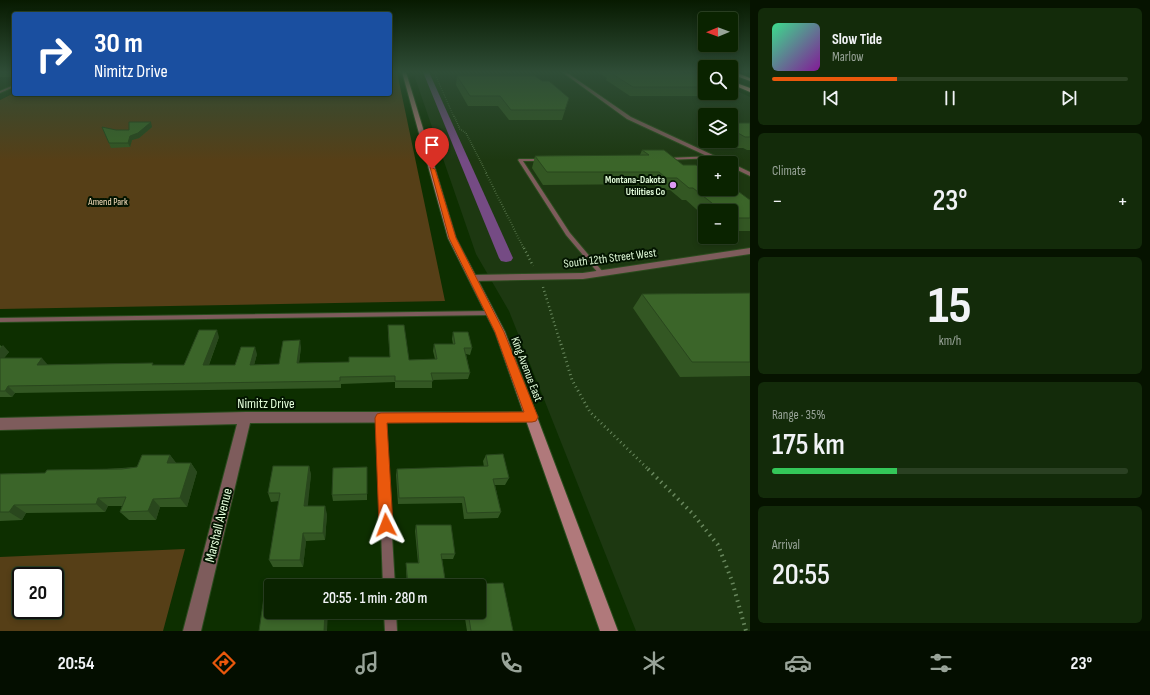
<!DOCTYPE html>
<html lang="en">
<head>
<meta charset="utf-8">
<style>
  body { margin:0; font-family:"Sofia Sans Condensed",sans-serif; background:#132b0a; color:#f1f3f6; height:100vh; display:flex; flex-direction:column; font-size:15px; white-space:nowrap }
  * { box-sizing:border-box; margin:0 }
  p { font-size:13px; color:#99a499 }
  .icon { flex:none; width:22px; height:22px; fill:none; stroke:currentColor; stroke-width:2; stroke-linecap:round; stroke-linejoin:round }
  .map { position:relative; flex:1; overflow:hidden }
  .drawer { display:flex; flex-direction:column; gap:8px; padding:8px; background:#061300; width:400px }
  .drawer>* { flex:none }
  .banner { position:absolute; left:12px; top:12px; width:380px; height:84px; border-radius:4px; box-shadow:0 2px 6px #0003,0 0 0 1px #2a4022; background:#1a4fa0; color:#fff; overflow:hidden }
  .needle { width:26px; rotate:269deg }
  .controls { position:absolute; left:698px; top:12px; display:grid; gap:8px }
  .controls a { display:grid; place-items:center; width:40px; height:40px; border-radius:4px; background:#0a2300; box-shadow:0 2px 6px #0003,0 0 0 1px #2a4022; font-size:20px }
  .speed { position:absolute; left:12px; top:567px; display:flex; gap:8px; font-size:20px; font-weight:700; text-align:center }
  .speed>* { display:grid; place-content:center; width:52px; height:52px; border-radius:50%; background:#0a2300; box-shadow:0 2px 6px #0003,0 0 0 1px #2a4022; line-height:1 }
  .speed .limit { border:2px solid #111; border-radius:6px; background:#fff; color:#111 }
  .pin { position:absolute; display:grid; place-items:center; width:34px; height:34px; color:#fff; margin:-41px -17px; border-radius:50% 50% 50% 0; rotate:-45deg; box-shadow:0 0 4px #0007 }
  .pin .icon { rotate:45deg }
  .me { position:absolute; width:44px; margin:-22px; rotate:357deg; stroke-linejoin:round; filter:drop-shadow(0 0 3px #0008) }
  .turn { display:flex; align-items:center; gap:14px; height:84px; padding:0 16px; font-size:18px }
  .turn .icon { width:52px; height:52px; stroke-width:2.5 }
  .turn b { display:block; font-size:28px; line-height:34px }
  .big { font-size:30px; font-weight:600; line-height:1.1 }
  .drawer .tile { flex:1; display:flex; flex-direction:column; justify-content:center; gap:6px; min-width:0; padding:0 14px; border-radius:6px; background:#132b0a }
  .drawer .dial { align-items:center; gap:0 }
  .dial b { font-size:52px; line-height:1 }
  .song { display:flex; align-items:center; gap:12px }
  .cover { width:48px; height:48px; border-radius:6px; background:linear-gradient(135deg,hsl(150 70% 55%),hsl(290 70% 35%)) }
  .played { height:4px; border-radius:2px; background:linear-gradient(90deg,#ea580c 35%,#2a4022 35%) }
  .keys { display:flex; justify-content:space-around; direction:ltr }
  .heat { display:flex; justify-content:space-between; align-items:center; font-size:22px; direction:ltr }
  .charge { height:6px; border-radius:3px; background:linear-gradient(90deg,#34c759 35%,#2a4022 0) }
  .trip { position:absolute; left:264px; top:579px; width:222px; height:40px; border-radius:4px; background:#0a2300; box-shadow:0 2px 6px #0003,0 0 0 1px #2a4022; font-weight:600; line-height:40px; text-align:center }
  .tab-bar { display:flex; height:64px; justify-content:space-around; align-items:center; background:#040e00; color:#99a499 }
  .tab-bar .icon { width:28px; height:28px }
  .tab-bar .on { color:#ea580c }
  .tab-bar b { font-size:18px; color:#f1f3f6 }
  main { display:flex; flex:1; min-height:0 }
  .map>svg:first-child { display:block }
  .built { fill:#1d3811; fill-rule:evenodd }
  .green { fill:#563f17; fill-rule:evenodd }
  .lines { fill:none; stroke-linecap:round; stroke-linejoin:round }
  .canal { fill:#754b84; fill-rule:evenodd }
  .lane-casing { stroke:#2b4c1e; stroke-width:2 }
  .street-casing { stroke:#2b4c1e; stroke-width:2 }
  .secondary-casing { stroke:#2b4c1e; stroke-width:2 }
  .highway-casing { stroke:#2b4c1e; stroke-width:2 }
  .path-far5 { stroke:#68875d; stroke-width:1; stroke-dasharray:0.5 1.5; stroke-linecap:butt }
  .path-far4 { stroke:#68875d; stroke-width:1.5; stroke-dasharray:0.5 1.5; stroke-linecap:butt }
  .path-far3 { stroke:#68875d; stroke-width:2; stroke-dasharray:0.5 2; stroke-linecap:butt }
  .path-far2 { stroke:#68875d; stroke-width:2.5; stroke-dasharray:1 3; stroke-linecap:butt }
  .path-far1 { stroke:#68875d; stroke-width:3; stroke-dasharray:1 3.5; stroke-linecap:butt }
  .path { stroke:#68875d; stroke-width:4; stroke-dasharray:1.5 4.5; stroke-linecap:butt }
  .lane { fill:#7e5c5c; fill-rule:evenodd }
  .street { fill:#7e5c5c; fill-rule:evenodd }
  .secondary { fill:#b0797b; fill-rule:evenodd }
  .highway { fill:#f9a5a7; fill-rule:evenodd }
  .wall { fill:#335723 }
  .shaded-wall { fill:#29471d }
  .building { fill:#3b6529; stroke:#29471d }
  .route { fill:#ea580c; stroke:#983908 }
  .poi-dot { fill:#dd99f4; stroke:#031400; stroke-width:1.5 }
  .labels { text-anchor:middle; stroke-width:4; stroke-linejoin:round; paint-order:stroke }
  .far-poi-label { font-size:10px; font-weight:bold; fill:#e2fcd9; stroke:#031400; text-anchor:end }
  .far-park-label { font-size:10px; fill:#f8e0be; stroke:#031400 }
  .street-label { font-size:12px; fill:#e2fcd9; stroke:#031400 }
  .near-street-label { font-size:14px; fill:#e2fcd9; stroke:#031400 }
</style>
</head>
<body>
<main>
<div class="map">
<svg width="750" height="631" viewBox="0 0 750 631">
  <rect width="100%" height="100%" fill="#0d2f00"/>
  <path class="built" d="M0,72H14V93L0,100Z
    M413,72H692L705,77V93H731V88L750,97V631H636L509,311L476,254ZM705,115H731V141H705ZM705,163H731V189H705ZM705,211H731V237H705Z"/>
  <path class="green" d="M390,72H397L445,301L0,309V100L14,93L390,94Z
    M185,549L163,631H0V557ZM21,576H55V610H21Z"/>
  <g class="lines">
    <path class="canal" d="M423,72H429L513,258L511,261L506,262L501,261L499,258Z"/>
    <g class="lane-casing">
      <path id="lane" d="M14,85V87L0,93V91Z
        M714,156H715V158L666,160L664,159L666,158Z
        M519,159H545L546,160L544,161H523L570,233L603,272L604,273L603,274H599L566,235L518,160Z
        M490,311L493,313L490,315L0,322V318Z
        M381,414L384,415L385,418L395,586H383L377,418L378,415Z
        M384,612H396L397,631H385Z"/>
    </g>
    <g class="street-casing">
      <path id="street" d="M562,72H566L631,117L730,163H722L627,119Z
        M731,163L750,172V176L731,167Z
        M750,248V254L583,279L473,281L468,278L473,275L583,273Z
        M245,412H532L536,413L538,417L536,421L532,422L250,423L201,631H183L237,424L0,430V418Z"/>
    </g>
    <g class="secondary-casing">
      <path id="secondary" d="M402,72H406L456,238L505,332L618,631H600L495,332L448,238Z"/>
    </g>
    <g class="highway-casing">
      <path id="highway" d="M731,72H735L750,78V81L731,74Z
        M731,81L750,88V92L731,84Z"/>
    </g>
    <path class="path-far5" d="M434,72L454,117"/>
    <path class="path-far4" d="M454,116L460,129L466,133L487,174"/>
    <path class="path-far3" d="M486,173L524,249"/>
    <path class="path-far2" d="M524,248L533,266
      M543,287L561,345"/>
    <path class="path-far1" d="M561,344L572,380L590,412L649,470"/>
    <path class="path" d="M648,469L692,513L718,545L732,581L746,631"/>
    <use href="#lane" class="lane"/>
    <use href="#street" class="street"/>
    <use href="#secondary" class="secondary"/>
    <use href="#highway" class="highway"/>
  </g>
  <path class="wall" d="M0,72H14V77H0Z
    M598,72H681L684,73L705,76V93H724L723,96H630L606,80L607,78Z
    M457,76L542,81L569,98L562,120H509L498,106H468L456,85Z
    M731,123H750V150H747L743,148H738L726,141H731Z
    M102,127L116,130H129L152,127L139,138L132,140L130,147L111,148Z
    M642,150L705,189L750,200V231H731V211H705V217L686,200H682L670,190H660L653,184L543,185L532,168L535,156L640,155Z
    M750,293V376L680,377L633,308L642,294Z
    M388,325L409,360L435,359L433,351L434,344H453L452,339L453,332L472,348L470,355L466,354L470,373L468,379L432,380V388H395V382L341,384V388L15,393L12,397H0V345L9,352L4,358L48,365H184L219,337L209,365H235L257,354L254,365L279,364L301,347L299,363L349,362L390,357L388,332Z
    M170,455L176,463H191L197,472L187,507H160L156,520H129L120,512L122,506H108L105,512L26,513L22,520L0,521V474L45,473L137,467Z
    M486,455L509,478L505,485H495L501,512L498,518L464,519L462,503L398,504L396,475L397,469L484,467L483,461Z
    M309,466L311,475L307,506L327,514L325,540L306,541L303,567H273L269,560L279,501L271,502L268,493Z
    M367,467V500L333,501L332,495Z
    M416,525L455,554L453,559H442L446,586H407L406,568V563H418L415,531Z
    M503,583L513,631H467L464,612H479V586H462L464,584Z"/>
  <path class="shaded-wall" d="M151,122L152,127L139,138L132,140L130,147L128,143L130,136Z
    M217,330L219,337L206,372L203,365Z
    M300,340L301,347L298,370L297,363Z
    M3,345L9,352L0,363V348Z
    M255,347L257,354L252,372L250,365Z
    M42,358L48,365H37Z
    M8,386L15,393L12,397L5,391Z
    M170,455L177,464L167,463Z
    M191,463L197,472L187,507L180,498Z
    M309,466L311,475L307,514L304,506Z
    M98,498L108,506L105,512L96,504Z
    M153,499L160,507L156,520L148,511Z
    M14,505L26,513L22,520L9,512Z
    M325,506L327,514L325,540L323,533Z
    M303,533L306,541L303,567L300,560Z
    M325,612H328L327,631H324Z"/>
  <path class="building" d="M609,72H681L684,73H698L705,76V87H633Z
    M457,76H535L542,81H549L569,98L565,110H511L500,96H470Z
    M129,122H151L138,133L130,136L128,143H109L102,127L116,130H129Z
    M731,123H750V137H745L731,129Z
    M642,150H664L683,165H696L705,172V189H731V186L750,200V218H731V211H722L693,188H689L677,178H666L659,172H547L535,156L649,155Z
    M750,293V362H692L642,294Z
    M388,325H404L409,360L437,359L434,344H455L453,332H468L472,348H464L470,373H431L433,381H395V376L340,377V381L8,386L5,391H0V358H42L37,365L153,363L152,365H184L199,330H217L203,365H235L241,347H255L250,365L279,364L283,341L300,340L297,363L349,362V357H390Z
    M503,454L509,478L493,479L501,512L467,513L464,497L399,498L397,469L488,466L486,455Z
    M142,455H170L167,463H191L180,498L153,499L148,511L120,512L126,497L98,498L96,504L14,505L9,512H0V474L45,473L47,470L122,469L137,467Z
    M273,466H309L304,506H325L323,533H303L300,560H269L280,493H268Z
    M367,467V494L332,495L333,468Z
    M416,525H451L455,554H441L446,586H408L406,563H419Z
    M266,583H327V586H271V612H325L324,631H259Z
    M503,583L513,631H471L468,612H479V586H464V584Z"/>
  <linearGradient id="sky" x2="0" y2="1"><stop stop-color="#071a00"/><stop offset="0.45" stop-color="#2f4d37"/><stop offset="1" stop-color="#2f4d37" stop-opacity="0"/></linearGradient>
  <rect width="750" height="160" fill="url(#sky)"/>
  <path class="route" d="M430,167L435,169L456,238L504,332L538,417L536,421L532,422L387,423L393,525L391,530L386,532L381,530L379,525L375,418L377,414L381,413L524,412L495,332L449,238Z"/>
  <circle class="poi-dot" cx="673" cy="185" r="4"/>
  <g class="labels">
    <g class="far-poi-label">
      <text x="665" y="183">Montana-Dakota<tspan x="665" dy="12">Utilities Co</tspan></text>
    </g>
    <g class="far-park-label">
      <text x="108" y="205">Amend Park</text>
    </g>
    <g class="street-label">
      <text transform="translate(610 258) rotate(-7)" y="4">South 12th Street West</text>
      <text transform="translate(527 369) rotate(69)" y="4">King Avenue East</text>
    </g>
    <g class="near-street-label">
      <text x="266" y="408">Nimitz Drive</text>
      <text transform="translate(218 525) rotate(-76)" y="5">Marshall Avenue</text>
    </g>
  </g>
</svg>
<div class="controls">
<a><svg class="needle" viewBox="-14 -14 28 28"><path d="M0-13l5 13h-10z" fill="#e53935"/><path d="M0 13l5-13h-10z" fill="#99a499"/></svg></a>
<a><svg class="icon" aria-label="search" viewBox="0 0 24 24"><circle cx="10" cy="10" r="6"/><path d="M15 15l6 6"/></svg></a>
<a><svg class="icon" aria-label="layers" viewBox="0 0 24 24"><path d="M12 4l9 5-9 5-9-5zM3 14l9 5 9-5"/></svg></a>
<a>+</a>
<a>−</a>
</div>
<div class="speed"><div class="limit">20</div></div>
<div class="pin" style="left:432px;top:169px;background:#d93025"><svg class="icon" aria-label="arrive" viewBox="0 0 24 24"><path d="M6 21V4h12l-3 4 3 4H6"/></svg></div>
<svg class="me" style="left:386px;top:525px" viewBox="-20 -20 40 40"><path d="M0-17L14 15 0 8-14 15z" fill="#ea580c" stroke="#fff" stroke-width="4"/></svg>
<div class="trip">20:55 · 1 min · 280 m</div>
<div class="banner">
<div class="turn"><svg class="icon" aria-label="right" viewBox="0 0 24 24"><path d="M7 20v-9h11M14 6l5 5-5 5"/></svg><div><b>30 m</b>Nimitz Drive</div></div>
</div>
</div>
<section class="drawer">
<div class="tile">
<div class="song"><i class="cover"></i><div><b>Slow Tide</b><p>Marlow</p></div></div>
<div class="played"></div>
<div class="keys"><svg class="icon" aria-label="previous" viewBox="0 0 24 24"><path d="M18 5L8 12l10 7zM5 5v14"/></svg><svg class="icon" aria-label="pause" viewBox="0 0 24 24"><path d="M8 5v14M16 5v14"/></svg><svg class="icon" aria-label="next" viewBox="0 0 24 24"><path d="M6 5l10 7-10 7zM19 5v14"/></svg></div>
</div>
<div class="tile"><p>Climate</p>
<div class="heat"><a>−</a><b class="big">23°</b><a>+</a></div>
</div>
<div class="tile dial"><b>15</b><p>km/h</p></div>
<div class="tile"><p>Range · 35%</p><b class="big">175 km</b><div class="charge"></div></div>
<div class="tile"><p>Arrival</p><b class="big">20:55</b></div>
</section>
</main>
<nav class="tab-bar">
<b>20:54</b>
<svg class="icon on" aria-label="directions" viewBox="0 0 24 24"><path d="M12 3l9 9-9 9-9-9zM9 14v-3h6M13 9l2 2-2 2"/></svg>
<svg class="icon" aria-label="music" viewBox="0 0 24 24"><path d="M9 18V5l10-2v13"/><circle cx="6" cy="18" r="3"/><circle cx="16" cy="16" r="3"/></svg>
<svg class="icon" aria-label="phone" viewBox="0 0 24 24"><path d="M5 4h4l2 5-3 2q2 4 5 5l2-3 5 2v4C11 20 4 13 5 4z"/></svg>
<svg class="icon" aria-label="climate" viewBox="0 0 24 24"><path d="M12 3v18M4 7l16 10M4 17L20 7"/></svg>
<svg class="icon" aria-label="car" viewBox="0 0 24 24"><path d="M5 17H2v-5l4-1 3-4h7l3 4 3 1v5h-3M9 17h6M6 11h13"/><circle cx="7" cy="17" r="2"/><circle cx="17" cy="17" r="2"/></svg>
<svg class="icon" aria-label="filters" viewBox="0 0 24 24"><path d="M4 7h16M4 17h16"/><circle cx="9" cy="7" r="2"/><circle cx="15" cy="17" r="2"/></svg>
<b>23°</b>
</nav>
</body>
</html>
